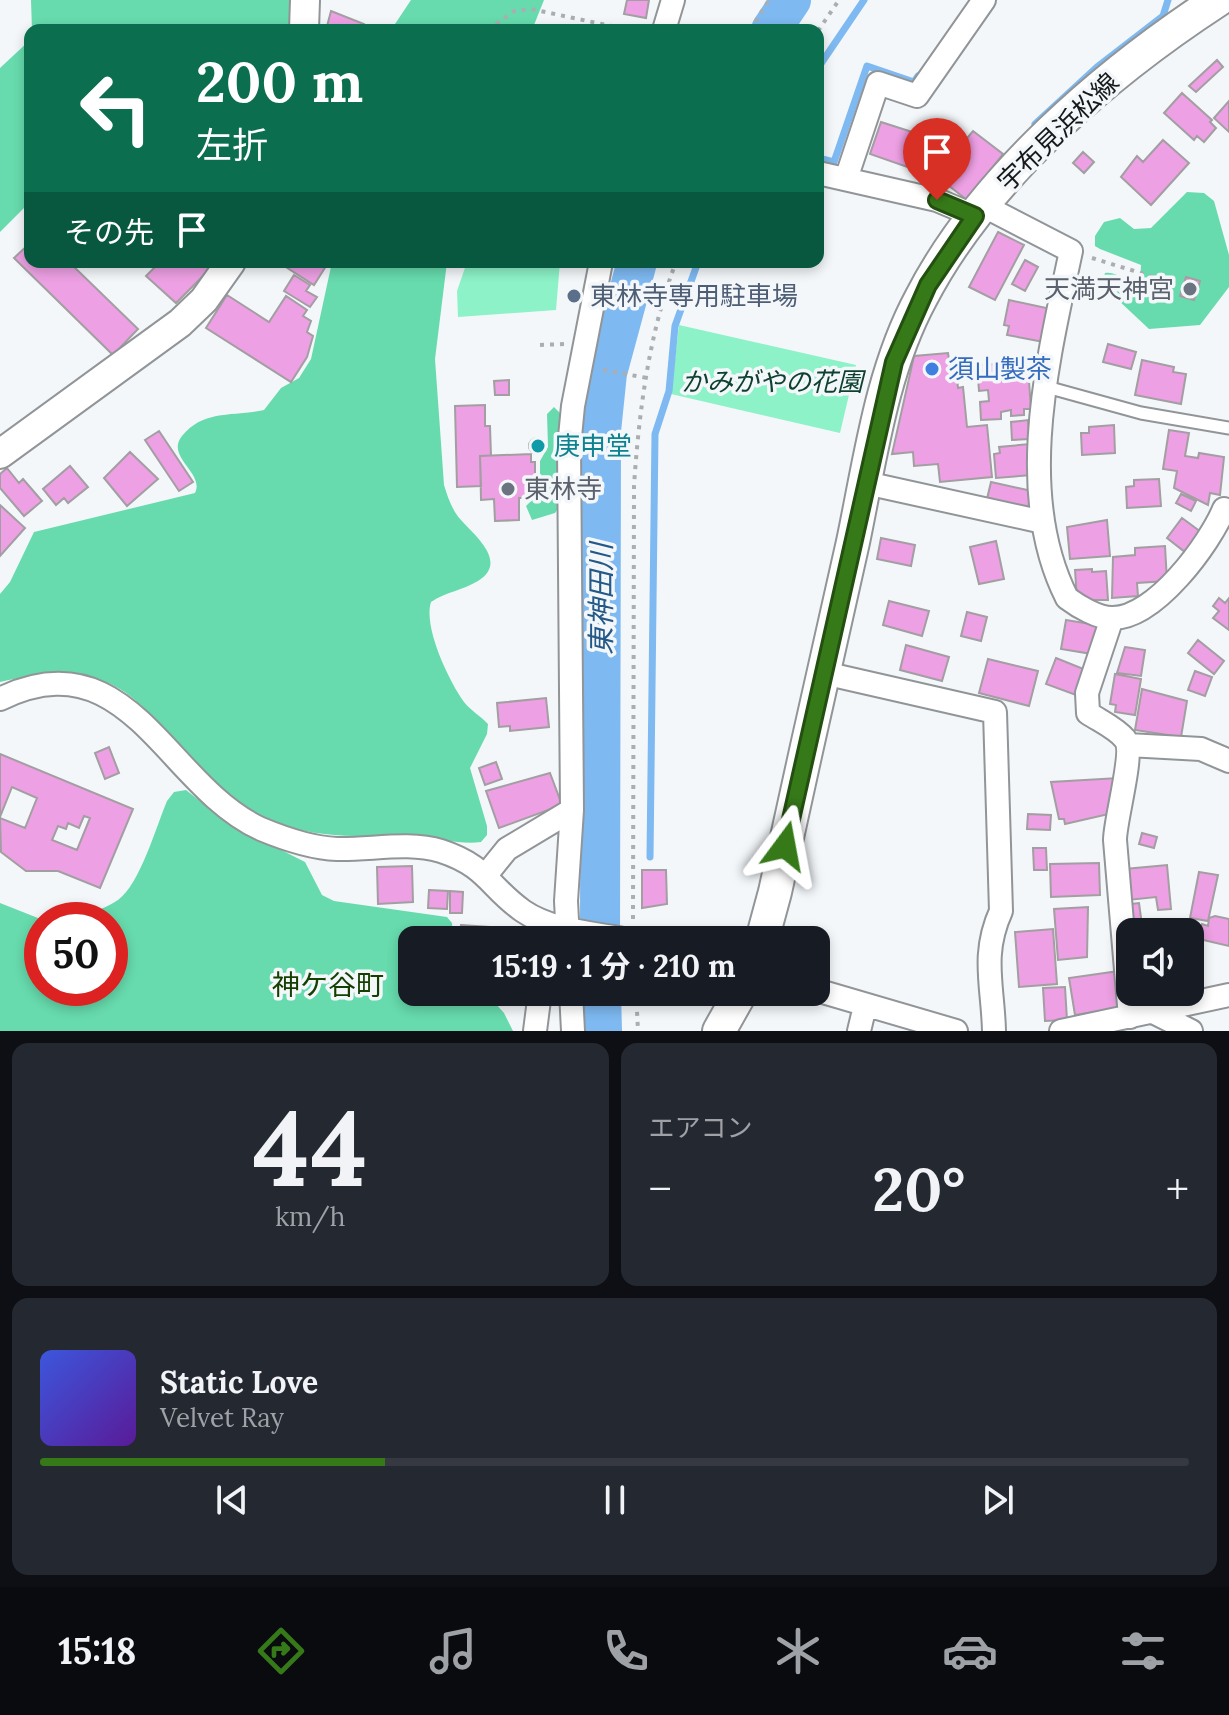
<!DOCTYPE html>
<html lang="ja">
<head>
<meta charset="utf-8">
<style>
  body { margin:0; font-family:Lora,"Noto Sans JP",serif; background:#242831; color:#f1f3f6; height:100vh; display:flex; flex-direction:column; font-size:30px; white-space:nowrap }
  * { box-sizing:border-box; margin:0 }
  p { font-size:26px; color:#9ea1a6 }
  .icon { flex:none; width:44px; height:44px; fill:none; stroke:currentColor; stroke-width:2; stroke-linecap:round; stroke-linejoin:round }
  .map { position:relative; height:1031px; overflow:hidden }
  .drawer { display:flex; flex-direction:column; gap:12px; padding:12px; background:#0d0f14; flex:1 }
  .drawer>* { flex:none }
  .top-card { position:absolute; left:24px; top:24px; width:800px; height:244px; border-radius:16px; box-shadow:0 4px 12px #0003; background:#0b6e4f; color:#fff; overflow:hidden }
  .tools { position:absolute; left:1116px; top:918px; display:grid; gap:16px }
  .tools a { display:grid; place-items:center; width:88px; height:88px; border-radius:16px; background:#171b24; box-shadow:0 4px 12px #0003; font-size:40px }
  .speed { position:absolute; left:24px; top:902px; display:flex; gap:16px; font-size:40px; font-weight:700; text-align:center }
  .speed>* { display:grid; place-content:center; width:104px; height:104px; border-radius:50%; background:#171b24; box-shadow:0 4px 12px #0003; line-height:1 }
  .speed .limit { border:12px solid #d22; background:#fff; color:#111 }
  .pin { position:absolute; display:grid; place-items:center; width:68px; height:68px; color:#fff; margin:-82px -34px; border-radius:50% 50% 50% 0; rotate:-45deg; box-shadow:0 0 8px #0007 }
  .pin .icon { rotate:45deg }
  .me { position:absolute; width:88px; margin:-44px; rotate:13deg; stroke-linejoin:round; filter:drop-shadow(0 0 6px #0008) }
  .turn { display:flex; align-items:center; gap:28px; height:168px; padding:0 40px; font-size:36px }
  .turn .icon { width:104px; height:104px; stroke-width:2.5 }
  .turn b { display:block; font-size:56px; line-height:68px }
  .then { display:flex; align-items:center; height:76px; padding:0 40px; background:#0003; gap:16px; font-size:30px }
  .big { font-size:60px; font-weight:700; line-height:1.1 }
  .drawer .tile { flex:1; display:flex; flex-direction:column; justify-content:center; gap:12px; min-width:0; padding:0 28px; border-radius:16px; background:#242831 }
  .drawer .dial { align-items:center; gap:0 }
  .dial b { font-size:104px; line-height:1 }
  .song { display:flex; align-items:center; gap:24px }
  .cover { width:96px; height:96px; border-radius:12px; background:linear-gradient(135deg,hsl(230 70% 55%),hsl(270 70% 35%)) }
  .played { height:8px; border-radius:4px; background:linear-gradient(90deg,#367919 30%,#363941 30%) }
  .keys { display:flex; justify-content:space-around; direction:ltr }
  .heat { display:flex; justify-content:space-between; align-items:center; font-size:44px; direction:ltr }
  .drawer .tiles { flex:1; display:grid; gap:12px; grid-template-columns:1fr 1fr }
  .tile:last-child { grid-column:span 2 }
  .trip { position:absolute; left:398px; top:926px; width:432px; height:80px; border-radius:16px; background:#171b24; box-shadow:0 4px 12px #0003; font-weight:700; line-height:80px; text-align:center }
  .menu { display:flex; height:128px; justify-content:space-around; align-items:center; background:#090b0e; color:#9ea1a6 }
  .menu .icon { width:56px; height:56px }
  .menu .on { color:#367919 }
  .menu b { font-size:36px; color:#f1f3f6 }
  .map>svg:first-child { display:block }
  .green { fill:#8df2c7 }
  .forest { fill:#67dbad }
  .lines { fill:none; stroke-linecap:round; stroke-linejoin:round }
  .stream { stroke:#7eb9f1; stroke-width:7 }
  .river { stroke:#7eb9f1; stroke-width:40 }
  .building { fill:#eda0e3; stroke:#a29ea1; stroke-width:2; fill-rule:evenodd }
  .service-casing { stroke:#919598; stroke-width:15 }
  .minor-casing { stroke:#919598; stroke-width:26 }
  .tertiary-casing { stroke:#919598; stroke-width:32 }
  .secondary-casing { stroke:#919598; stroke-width:36 }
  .path { stroke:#aaaeb0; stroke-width:4; stroke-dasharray:4 6; stroke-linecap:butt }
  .service { stroke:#fff; stroke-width:11 }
  .minor { stroke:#fff; stroke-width:22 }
  .tertiary { stroke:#fff; stroke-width:28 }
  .secondary { stroke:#fff; stroke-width:32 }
  .route-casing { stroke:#234f10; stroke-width:20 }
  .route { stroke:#367919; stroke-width:14 }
  .worship-dot { fill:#6b7280; stroke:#f3f7fa; stroke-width:3 }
  .service-dot { fill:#5c6f8a; stroke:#f3f7fa; stroke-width:3 }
  .shop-dot { fill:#3f7fe0; stroke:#f3f7fa; stroke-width:3 }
  .culture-dot { fill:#0f9aa8; stroke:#f3f7fa; stroke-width:3 }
  .labels { text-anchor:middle; stroke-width:7; stroke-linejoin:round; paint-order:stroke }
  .street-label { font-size:26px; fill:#161819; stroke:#f3f7fa }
  .worship-label { font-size:26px; fill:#5b616d; stroke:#f3f7fa; text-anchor:end }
  .service-label { font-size:26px; fill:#4e5e75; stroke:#f3f7fa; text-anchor:start }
  .shop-label { font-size:26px; fill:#366cbe; stroke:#f3f7fa; text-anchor:start }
  .park-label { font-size:26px; font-style:italic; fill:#0e412f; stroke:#f3f7fa }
  .culture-label { font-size:26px; fill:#0d838f; stroke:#f3f7fa; text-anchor:start }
  .water-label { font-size:28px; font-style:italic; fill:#245886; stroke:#f3f7fa }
  .neighbourhood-label { font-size:28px; fill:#164001; stroke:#f3f7fa }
</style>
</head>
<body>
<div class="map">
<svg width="1229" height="1031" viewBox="0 0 1229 1031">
  <rect width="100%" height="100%" fill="#f3f7fa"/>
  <path class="green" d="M467,262H560L556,310L458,317L457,291Z
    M679,325L856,365L840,433L671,394Z"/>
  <path class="forest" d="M31,0H292L291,30H32Z
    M411,0H544L532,30H391Z
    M30,40V202L0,232V68Z
    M1187,192L1204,193L1214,201L1229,255V287L1200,325L1149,329L1101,284L1105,273C1119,271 1127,285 1140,284L1141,265L1100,249L1095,246V236L1104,222L1120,218L1134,229L1151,228Z
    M332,262H447L435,359L444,485C448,498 452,510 461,520C474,535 509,562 478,581C463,590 446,592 431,602C423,627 449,681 464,702C471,711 481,716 488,724L487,734L470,768L487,826V835L481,842C461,845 440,838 420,837C354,834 303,844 243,805C141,740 155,646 0,682V594L10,582L34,532L195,493C205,473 165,457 182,436C204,409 234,417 264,410L281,388L299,378L311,359Z
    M554,407L561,414V504L555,513L532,520L526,506L540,492V461L548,447L547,414Z
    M186,790L228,823L305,862L322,895L334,901L447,917L452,923L453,940H412V992H485L504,1013L513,1031H0V903L43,920L42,988H110V920H66C83,915 102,911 118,900C140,884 156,827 167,801L174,792Z"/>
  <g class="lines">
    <path class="stream" d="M818,68L864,0
      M1035,124L1097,67L1163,16L1168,0
      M818,158L834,162L867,66L914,82L918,76
      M650,857L655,434L669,391L675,326L698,262"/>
    <path class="river" d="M771,30L791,0
      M600,940L601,431L607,373L637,262
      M601,992L602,1031"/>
  </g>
  <path class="building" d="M627,0H649L646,18L624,14Z
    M331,11L364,24L362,30H326Z
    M1217,60L1223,67L1196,92L1189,86Z
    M1182,93L1212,120L1210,122L1216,128L1204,142L1197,136L1194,140L1164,113Z
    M1229,101V132L1214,118Z
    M881,122L937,140L930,163L920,160L916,170L870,154Z
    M973,131L1003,154L967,200L948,185L957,174L944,165Z
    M1163,140L1189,163L1151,205L1121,177L1137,156L1143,162Z
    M1083,152L1094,162L1084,173L1073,163Z
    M998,232L1024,245L995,300L969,287Z
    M30,243V262H69L138,329L113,355L14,258Z
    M1025,260L1038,267L1025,291L1012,284Z
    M160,262H205L211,268L176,303L146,276Z
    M278,262H327L328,263L314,285Z
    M294,275L310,285L306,291L317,297L310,307L284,291Z
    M1186,277L1200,281L1194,300L1180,296Z
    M227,295L269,322L286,296L307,310L303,316L311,321L307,332L313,336L307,357L291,382L206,328Z
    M1009,300L1051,309L1044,342L1007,335L1009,326L1004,325Z
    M1108,344L1136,352L1131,369L1103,362Z
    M948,353L950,367H956L958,388L963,387L967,427L987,425L992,477L940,482L938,464L914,466L913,452L892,454L914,356Z
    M1142,360L1174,367L1173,372L1186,374L1181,404L1135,395Z
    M996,364V370L1028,367L1031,409H1024V415L1011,416V410L1001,412V419L981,420L980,402L989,401L988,390L979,391L977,365Z
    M509,380V395H495L494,381Z
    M485,405V426H490L491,456H480L481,486L457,487L455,406Z
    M1028,420L1029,439L1012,440L1011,422Z
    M1114,425L1115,453L1082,455L1081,433H1089V427Z
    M1169,430L1189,433L1185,456L1198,458L1199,453L1224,457L1220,495L1210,493L1208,505L1174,488L1177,471L1163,469Z
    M159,431L193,482L179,491L145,440Z
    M529 446a8 8 0 1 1 16 0a8 8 0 1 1-16 0Z
    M1030,444L1032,475L996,478L994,454L1000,453L999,447Z
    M130,452L158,479L127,506L104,478Z
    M531,454V462H535V493H532V498H519V520L495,521L494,499L481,500L480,456Z
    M70,466L88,487L68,503L64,498L56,505L43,489Z
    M7,468L19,483L23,479L42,501L24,516L0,488V474Z
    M1159,479L1161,506L1127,508L1126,487L1134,486V480Z
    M991,482L1032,491L1027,512L986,503Z
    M1181,494L1196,501L1191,511L1176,503Z
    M0,505L25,528L0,556Z
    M1182,518L1205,535L1190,556L1167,538Z
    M1107,520L1110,556L1070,559L1067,527Z
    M881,538L915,545L911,566L877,559Z
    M996,541L1004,579L979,584L970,547Z
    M1165,546L1167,581L1137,583L1138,596L1112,598L1113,557L1135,555V548Z
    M1092,569V572L1106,571L1108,600H1077L1075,570Z
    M1219,598L1225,603L1229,598V630L1213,618L1219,611L1213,606Z
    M889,601L929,611L922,636L883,625Z
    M967,612L987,617L981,641L961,636Z
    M1066,620L1097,625L1092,654L1061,649Z
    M1198,640L1224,661L1214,674L1188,653Z
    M906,645L949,657L942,681L900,670Z
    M1125,647L1145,650L1141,676L1117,673Z
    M1056,658L1086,670L1076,695L1046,684Z
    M988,659L1038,671L1029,706L979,693Z
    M1195,671L1212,677L1205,696L1188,690Z
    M1115,674L1141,679L1135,715L1115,712L1116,705L1110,704Z
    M1142,689L1187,701L1181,737L1135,730Z
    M546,698L549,727L510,731V726L499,727L497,703Z
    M109,747L119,773L105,779L95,753Z
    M0,754L133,809L100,888L58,871H26L1,852L0,818L25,828L37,798L12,787L0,817ZM84,816L90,818L77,850L52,840L58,826L66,829L68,823L79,828Z
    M496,762L502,779L485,785L479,768Z
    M550,773L562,805L499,828L486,791Z
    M1118,778L1109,814L1065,824L1064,819H1059L1051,782Z
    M1028,814L1051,815L1050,830L1027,829Z
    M1142,833L1157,837L1154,848L1139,844Z
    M1033,848H1046L1047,870H1034Z
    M1099,863L1100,895L1051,897L1050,864Z
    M1167,865L1171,909L1158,910L1156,897L1128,900L1125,869Z
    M412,866L413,902L378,904L377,867Z
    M642,870H666L667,904L642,908Z
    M1199,872L1218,875L1208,921L1190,918Z
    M429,890L448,891L447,909L428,908Z
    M450,891L463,892L462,913H450Z
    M1139,903L1142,925L1124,926L1122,905Z
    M1088,907L1087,957L1058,960L1054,909Z
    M1215,916L1229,919V946L1199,939L1202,924L1208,926L1209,918Z
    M461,925L489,927L488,938L494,940H460Z
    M1053,929L1057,984L1019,987L1015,932Z
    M1119,971L1120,1008L1075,1015L1069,978Z
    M1065,987L1067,1020L1045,1021L1043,988Z"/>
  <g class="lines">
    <g class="service-casing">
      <path id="service" d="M1043,386L1141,413L1229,428"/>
    </g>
    <g class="minor-casing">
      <path id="minor" d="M664,30L673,0
        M818,173L937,200L975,216
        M846,179L878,83L917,96L984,0
        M984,206L1071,251C1048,359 1014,494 1067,598C1079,607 1098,618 1112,618C1155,619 1210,543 1224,509
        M866,483L1043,522
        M1112,618L1087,693L1088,713C1100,721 1116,728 1125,739C1135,752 1115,819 1115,840L1130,1017
        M824,673L995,712L1001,911C981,955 993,986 994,1031
        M0,699C129,636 165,785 261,829C285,839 311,848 337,849C371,850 408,841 441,851C487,866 489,887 523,911C552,931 595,933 629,940
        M1128,745L1201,749L1229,761
        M486,875L507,849L572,810
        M568,939L566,901L572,810L569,447L573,406L601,262
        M816,990L956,1031
        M571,992L573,1031
        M1153,1012L1191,1031
        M535,1031L540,992
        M859,1031L865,1006
        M1061,1031L1229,995"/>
    </g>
    <g class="tertiary-casing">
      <path id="tertiary" d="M304,30L305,0
        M0,454L180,323L204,300L231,262"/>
    </g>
    <g class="secondary-casing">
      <path id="secondary" d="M762,940L775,892C800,775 827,659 853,542C870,461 881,372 921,298C983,178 1106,73 1218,0
        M719,1031L741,992"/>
    </g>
    <path class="path" d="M488,30L514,11L531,9L630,30
      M750,30L769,0
      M818,31L839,0
      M1092,258L1170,282
      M540,345L566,344
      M603,370L647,378
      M633,919L634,486C639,411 649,333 676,262
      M636,992L638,1031"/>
    <use href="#service" class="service"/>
    <use href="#minor" class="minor"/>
    <use href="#tertiary" class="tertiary"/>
    <use href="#secondary" class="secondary"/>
  </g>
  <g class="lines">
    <g class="route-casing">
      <path id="route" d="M785,846L894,362L928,285L975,216L937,200"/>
    </g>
    <use href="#route" class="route"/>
  </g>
  <g class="worship-dot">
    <circle cx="1190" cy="289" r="8"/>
    <circle cx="508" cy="489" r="8"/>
  </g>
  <circle class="service-dot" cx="574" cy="296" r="8"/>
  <circle class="shop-dot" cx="932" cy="369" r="8"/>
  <circle class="culture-dot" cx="538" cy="446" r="8"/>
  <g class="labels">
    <g class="street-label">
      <text transform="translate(1058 132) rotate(-44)" y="9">宇布見浜松線</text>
    </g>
    <g class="worship-label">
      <text x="1174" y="298">天満天神宮</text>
      <text x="524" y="498" text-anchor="start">東林寺</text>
    </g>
    <g class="service-label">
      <text x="590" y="305">東林寺専用駐車場</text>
    </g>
    <g class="shop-label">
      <text x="948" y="378">須山製茶</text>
    </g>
    <g class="park-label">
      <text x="772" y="391">かみがやの花園</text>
    </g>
    <g class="culture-label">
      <text x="554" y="455">庚申堂</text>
    </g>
    <g class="water-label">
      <text transform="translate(601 599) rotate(-90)" y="10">東神田川</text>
    </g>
    <g class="neighbourhood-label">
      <text x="328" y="995">神ケ谷町</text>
    </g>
  </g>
</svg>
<div class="tools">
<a><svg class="icon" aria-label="sound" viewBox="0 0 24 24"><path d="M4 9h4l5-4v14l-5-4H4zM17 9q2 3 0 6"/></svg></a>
</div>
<div class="speed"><div class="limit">50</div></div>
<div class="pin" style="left:937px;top:200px;background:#d93025"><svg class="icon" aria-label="arrive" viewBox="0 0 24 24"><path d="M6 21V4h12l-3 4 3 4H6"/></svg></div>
<svg class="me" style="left:785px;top:846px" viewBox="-20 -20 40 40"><path d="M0-17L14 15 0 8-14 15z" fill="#367919" stroke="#fff" stroke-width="4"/></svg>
<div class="trip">15:19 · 1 分 · 210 m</div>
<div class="top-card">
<div class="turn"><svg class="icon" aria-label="left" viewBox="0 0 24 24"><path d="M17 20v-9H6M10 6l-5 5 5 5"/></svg><div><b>200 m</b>左折</div></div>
<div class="then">その先<svg class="icon" aria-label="arrive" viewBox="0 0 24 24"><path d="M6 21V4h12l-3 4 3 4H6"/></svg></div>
</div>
</div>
<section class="drawer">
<div class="tiles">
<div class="tile dial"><b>44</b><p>km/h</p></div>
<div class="tile"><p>エアコン</p>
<div class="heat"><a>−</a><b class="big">20°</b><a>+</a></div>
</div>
<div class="tile">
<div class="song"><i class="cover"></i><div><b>Static Love</b><p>Velvet Ray</p></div></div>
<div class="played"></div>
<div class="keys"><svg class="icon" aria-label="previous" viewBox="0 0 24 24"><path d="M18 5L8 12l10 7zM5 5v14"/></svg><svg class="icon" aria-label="pause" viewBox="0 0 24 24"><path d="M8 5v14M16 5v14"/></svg><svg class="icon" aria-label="next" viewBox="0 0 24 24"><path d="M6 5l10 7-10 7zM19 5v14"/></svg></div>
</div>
</div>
</section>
<nav class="menu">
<b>15:18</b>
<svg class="icon on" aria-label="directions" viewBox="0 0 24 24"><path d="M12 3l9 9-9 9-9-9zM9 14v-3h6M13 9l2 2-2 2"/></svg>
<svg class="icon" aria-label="music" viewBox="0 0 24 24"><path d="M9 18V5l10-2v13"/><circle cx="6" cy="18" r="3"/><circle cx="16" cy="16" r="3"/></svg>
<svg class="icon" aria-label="phone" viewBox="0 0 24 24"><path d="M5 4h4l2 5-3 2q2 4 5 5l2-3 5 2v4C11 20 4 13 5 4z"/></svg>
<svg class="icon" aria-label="climate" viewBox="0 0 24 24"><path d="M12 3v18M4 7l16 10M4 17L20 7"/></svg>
<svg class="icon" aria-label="car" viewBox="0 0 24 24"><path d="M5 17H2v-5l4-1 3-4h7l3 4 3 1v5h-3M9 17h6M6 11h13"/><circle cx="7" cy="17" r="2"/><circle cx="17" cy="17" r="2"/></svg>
<svg class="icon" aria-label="filters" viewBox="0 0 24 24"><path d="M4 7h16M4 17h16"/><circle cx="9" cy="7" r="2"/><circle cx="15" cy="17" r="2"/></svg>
</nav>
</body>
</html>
